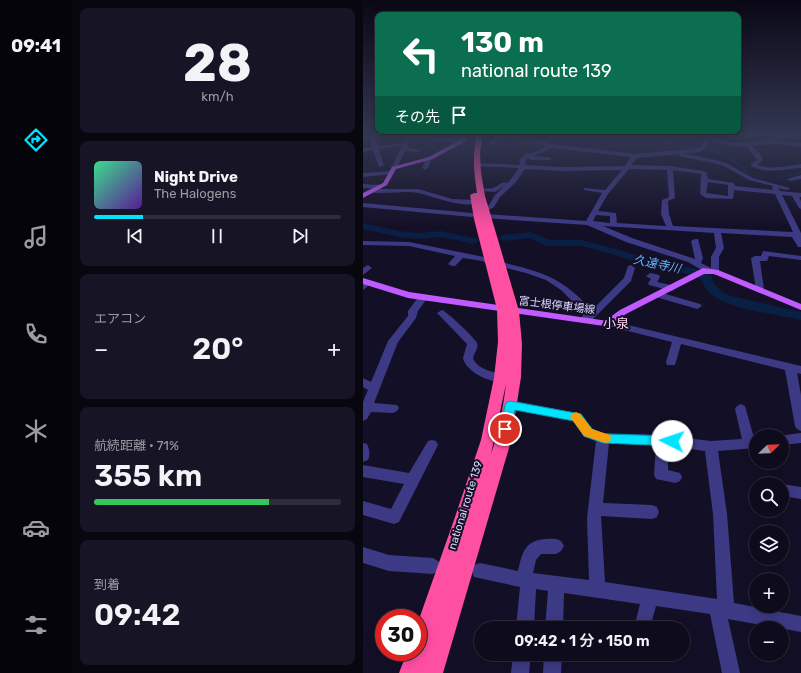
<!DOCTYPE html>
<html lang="ja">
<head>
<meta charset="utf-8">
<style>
  body { margin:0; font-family:Rubik,"Noto Sans JP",sans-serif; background:#171425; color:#f1f3f6; height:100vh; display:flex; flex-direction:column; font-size:15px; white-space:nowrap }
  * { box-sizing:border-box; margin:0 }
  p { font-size:13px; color:#9b9ba3 }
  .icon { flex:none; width:22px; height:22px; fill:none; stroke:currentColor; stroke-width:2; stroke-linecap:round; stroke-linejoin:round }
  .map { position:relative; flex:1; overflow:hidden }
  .drawer { display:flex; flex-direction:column; gap:8px; padding:8px; background:#08060f; width:291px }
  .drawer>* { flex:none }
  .banner { position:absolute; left:12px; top:12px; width:366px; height:122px; border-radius:8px; box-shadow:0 2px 10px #0003,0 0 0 1px #2e2b3b; background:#0b6e4f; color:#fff; overflow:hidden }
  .needle { width:26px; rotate:67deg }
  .fabs { position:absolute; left:386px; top:429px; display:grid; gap:8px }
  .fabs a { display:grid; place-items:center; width:40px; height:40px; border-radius:50%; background:#0e0b1c; box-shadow:0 2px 10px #0003,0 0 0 1px #2e2b3b; font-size:20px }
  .speed { position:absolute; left:12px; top:609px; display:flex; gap:8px; font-size:20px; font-weight:700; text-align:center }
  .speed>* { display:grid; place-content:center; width:52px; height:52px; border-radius:50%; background:#0e0b1c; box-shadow:0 2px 10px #0003,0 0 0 1px #2e2b3b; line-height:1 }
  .speed .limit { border:6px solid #d22; background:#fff; color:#111 }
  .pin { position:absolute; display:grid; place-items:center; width:34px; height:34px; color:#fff; margin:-17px; border:2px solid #fff; border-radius:50%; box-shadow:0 1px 4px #0007 }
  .me { position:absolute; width:44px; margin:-22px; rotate:274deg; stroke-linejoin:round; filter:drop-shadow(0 0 3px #0008) }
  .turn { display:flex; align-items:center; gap:14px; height:84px; padding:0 20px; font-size:18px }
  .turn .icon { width:52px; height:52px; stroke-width:2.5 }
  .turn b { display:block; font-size:28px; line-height:34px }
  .then { display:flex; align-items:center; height:38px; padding:0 20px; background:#0003; gap:8px; font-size:15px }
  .big { font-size:30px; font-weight:600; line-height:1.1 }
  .drawer .tile { flex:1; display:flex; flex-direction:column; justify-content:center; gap:6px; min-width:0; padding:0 14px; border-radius:8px; background:#171425 }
  .drawer .dial { align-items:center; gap:0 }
  .dial b { font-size:52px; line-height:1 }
  .song { display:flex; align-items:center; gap:12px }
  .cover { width:48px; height:48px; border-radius:6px; background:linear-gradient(135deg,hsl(150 70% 55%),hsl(270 70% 35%)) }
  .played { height:4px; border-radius:2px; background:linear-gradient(90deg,#00e5ff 20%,#2e2b3b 20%) }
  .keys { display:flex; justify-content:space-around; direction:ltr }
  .heat { display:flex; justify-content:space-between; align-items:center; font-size:22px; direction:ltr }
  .charge { height:6px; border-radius:3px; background:linear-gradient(90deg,#34c759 71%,#2e2b3b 0) }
  .trip { position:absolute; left:111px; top:621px; width:216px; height:40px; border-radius:20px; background:#0e0b1c; box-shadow:0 2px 10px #0003,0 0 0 1px #2e2b3b; font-weight:600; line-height:40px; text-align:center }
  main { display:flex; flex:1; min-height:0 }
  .dock { display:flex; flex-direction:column; width:72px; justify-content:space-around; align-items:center; background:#06040b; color:#9b9ba3 }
  .dock .icon { width:28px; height:28px }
  .dock .on { color:#00e5ff }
  .dock b { font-size:18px; color:#f1f3f6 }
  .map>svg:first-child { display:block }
  .green { fill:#12302f }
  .water { fill:#0a1f44 }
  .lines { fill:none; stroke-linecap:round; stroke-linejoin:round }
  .river { fill:#0a1f44; fill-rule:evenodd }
  .minor { fill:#3d3a85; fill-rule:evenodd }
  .major { fill:#c25bff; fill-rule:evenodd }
  .highway { fill:#ff4fa3; fill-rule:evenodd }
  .route { fill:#00e5ff; stroke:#0095a6 }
  .slow { fill:#f59e0b }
  .labels { text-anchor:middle; stroke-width:4; stroke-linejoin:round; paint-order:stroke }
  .street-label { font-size:11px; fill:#d9d4ff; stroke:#130f26 }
  .water-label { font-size:12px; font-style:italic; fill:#62b6ff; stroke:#130f26 }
  .quarter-label { font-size:13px; fill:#ffd6f0; stroke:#130f26 }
</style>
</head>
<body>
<main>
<nav class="dock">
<b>09:41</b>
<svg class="icon on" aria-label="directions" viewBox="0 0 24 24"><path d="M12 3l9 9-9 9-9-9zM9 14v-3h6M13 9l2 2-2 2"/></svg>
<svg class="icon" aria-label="music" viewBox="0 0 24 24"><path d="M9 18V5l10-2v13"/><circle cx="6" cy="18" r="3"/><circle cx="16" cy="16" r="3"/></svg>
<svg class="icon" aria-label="phone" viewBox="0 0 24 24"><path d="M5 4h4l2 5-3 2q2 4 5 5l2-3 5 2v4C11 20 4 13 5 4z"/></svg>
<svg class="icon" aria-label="climate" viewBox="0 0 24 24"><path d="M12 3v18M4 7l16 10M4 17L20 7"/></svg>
<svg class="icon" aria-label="car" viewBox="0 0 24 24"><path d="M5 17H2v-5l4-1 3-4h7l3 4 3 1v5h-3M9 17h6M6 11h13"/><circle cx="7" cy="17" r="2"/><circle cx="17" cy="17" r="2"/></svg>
<svg class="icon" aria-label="filters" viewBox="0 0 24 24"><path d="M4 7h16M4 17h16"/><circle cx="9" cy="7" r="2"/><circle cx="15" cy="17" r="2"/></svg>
</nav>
<section class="drawer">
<div class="tile dial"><b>28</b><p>km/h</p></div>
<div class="tile">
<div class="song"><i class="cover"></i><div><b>Night Drive</b><p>The Halogens</p></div></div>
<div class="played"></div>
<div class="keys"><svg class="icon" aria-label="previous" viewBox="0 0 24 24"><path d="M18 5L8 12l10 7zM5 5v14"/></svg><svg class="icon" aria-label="pause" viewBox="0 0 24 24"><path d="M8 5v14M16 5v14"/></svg><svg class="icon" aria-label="next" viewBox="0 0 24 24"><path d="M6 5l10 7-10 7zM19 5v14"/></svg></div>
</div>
<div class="tile"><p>エアコン</p>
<div class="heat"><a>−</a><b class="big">20°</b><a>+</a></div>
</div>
<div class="tile"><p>航続距離 · 71%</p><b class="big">355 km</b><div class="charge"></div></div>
<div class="tile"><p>到着</p><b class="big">09:42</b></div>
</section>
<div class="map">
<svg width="438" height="673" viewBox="0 0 438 673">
  <rect width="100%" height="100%" fill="#130f26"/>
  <path class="green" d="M152,136L173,140L184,146L152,145L154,141L149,140Z"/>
  <path class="water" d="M289,134L300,135L313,145L319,146H333L362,154L373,161L390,175L410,178L418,177L436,171H438V174L415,179L391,177L385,174L362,156L337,148L313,147L301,138Z"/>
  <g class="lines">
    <path class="river" d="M287,134H296L303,137L313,144L333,146L337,148L333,150L309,147L299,139Z
      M0,223L36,231L55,233L78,231L115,239L116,241L111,244L78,237L55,239L36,237L0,229Z
      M168,232L186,240H219L257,250L293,262L333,269L348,276L352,285L358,291L368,296L438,312V320C413,313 345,310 339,280L326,274L287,267L249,254L219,246H184L167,238L140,241L135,238L140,235Z"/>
    <path class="minor" d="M5,134H11L15,146L41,143L42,140L31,134H38L46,137L62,136L99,139L102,141L99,143L62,140H47L44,148L58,150L55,152L42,151L34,168L31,170L28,168L39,146L16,149L21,166L16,167L10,150L0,152V148L9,147Z
      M134,134L166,135L189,144L272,154L337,148L339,146L341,139L334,134C345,134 356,141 367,142C379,144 389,142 401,140C413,139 426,142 438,143V147C421,144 406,143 390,146L397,154L400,160L394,165C408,170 424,166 438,164V168C421,169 404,174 388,166V164L394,160L384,147L367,146L346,140C343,155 332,152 319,153L353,160L365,164L390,178L427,188L424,190L415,188L417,191L438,193V197H436L438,201V209L436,208L429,196L419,195L438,233V247H435L429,237L358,233L361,248L356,257V272L352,275L348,272H342L325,262L263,242L224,225L121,218V214H124L223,221L239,193L221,190V188L242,190L259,170L198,171L162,169L153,182L137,197L131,207L124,211H120V209L126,205L132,195L141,186L132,192L120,191V189C123,188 127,189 130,188C136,186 138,181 145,183L156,168L113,166L110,164L111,163L157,165L156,161L162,154L173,152L183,146L165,138L140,136L130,145H126V143ZM189,148L268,157L262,166L198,167L163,165L162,161L166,157L168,156L165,158L168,160H188V158L186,157L168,156C177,155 181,150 189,148ZM317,154L316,156L350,163L361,166L386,180L410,186L409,188L410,190L372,186L371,183L345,179L344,173L341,171L307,166L268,165L274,158ZM266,169L304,170L306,197L299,200L298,214L303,226L254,223L253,213L235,211L245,194ZM310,170L338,174L337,194L343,198L370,199L371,190L412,194L430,232L310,226L306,214L305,201L312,198ZM345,182L365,185V196L343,193ZM233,215L247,216V223L230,221ZM240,226L351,233L353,248L348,257V268L338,263L340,258L335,239H332L328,241L332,259L269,238Z
      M414,135H434L437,137L434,139L412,138V136Z
      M63,158L68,161L65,168L62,170L59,168L62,162L60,160Z
      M28,171L31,173L30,174L0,177V173Z
      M438,175V179L427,181L424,179Z
      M0,184L17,185L20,187L17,189L0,188Z
      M9,189H55L89,199L112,200L115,202C104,210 69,196 56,193C40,190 23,195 7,192L6,191Z
      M0,203L109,213L113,215L109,217L0,207Z
      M0,241L46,242L121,257L132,263L128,265L119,261L100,258L92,266H89L85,264L92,256L46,246L0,245Z
      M400,251L438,256V260L406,256L404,261H397L401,290L397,293L393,290L388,258L392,256H398Z
      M135,262H138C180,272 198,277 229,310L261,278L265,266L268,265L272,268L268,281L227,322L224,323L219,320L220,312L198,290L183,280L163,273L135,266L134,264Z
      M5,265L9,268L0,275V268Z
      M287,273L296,275L297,277L294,282L312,286L313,288L309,291L286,285L285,283L288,279L283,276Z
      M5,280L9,283L0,290V283Z
      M296,292L337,304L339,306L334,309L293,297L291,295Z
      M60,294L65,297L55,311L53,318L35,342L11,403L34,405L36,408L34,411L30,413L8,412L4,419L0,421V402L5,390L0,387V378L8,382L25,341L45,316V311L57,295Z
      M79,310C83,311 112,338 114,343C116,347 111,354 110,358C114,370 132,372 142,375L143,378L142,381C129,385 102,371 100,358L104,344L76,315L74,313Z
      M248,321L438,366V374L434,373L438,395V431L434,429L432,426L422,370L318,344L312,365H304L303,362L309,342L245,326L243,324Z
      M147,400L218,414L229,429L240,433L299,435L348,441L379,439L372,409L374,406L378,404L382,406L391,438H393V448L355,451L364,514L371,603L438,616V632L365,619L377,673H359L347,614L293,606L287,628H271L277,604L201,593L200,628H182L185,591L173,589L171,628H153L157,587L111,577L109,571L111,565L117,563L155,571C159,553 162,540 183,539C189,539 193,538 198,541L201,546L198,551L193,554H178L173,560L170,573L226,580L224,518L233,441L221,437L210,421L143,408L141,405L143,402ZM246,443L293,445L291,475L293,479L312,483L317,481L319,477L317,473L305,470V446L342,451L350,514L354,599L242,582L238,516L289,519L294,517L296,512L294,507L289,505L240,503Z
      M438,433V443L419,445V436H415Z
      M69,440L73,441L75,445L36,522L31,524L0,515V501L28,509L41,484L0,477V465L46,473L65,441Z
      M0,443L4,444C7,450 7,455 5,460L0,462Z
      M418,484H419L438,487V499L419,496Z
      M0,547L26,555L70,558L75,561L78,566L75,571L70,574L26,571L0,563Z
      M150,654H168L166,673H148Z
      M181,654H199L198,673H180Z"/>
    <path class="major" d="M96,134H102L104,139L101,142L70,159L33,169L24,185L0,198V193L20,183L29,167L66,157L97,140L98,139Z
      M340,268L355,270L438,304V310L351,274H341L263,314L256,319L251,326L248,327L45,298L0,284V278L46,292L245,321L250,315L257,310Z"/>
    <path class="highway" d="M114,134H120L117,152L118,173L122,196L156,311L159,344L158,377L148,441L80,673H58L60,667L58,673H36L44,652H55V622L91,520L118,440L131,378L135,342L134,309L111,219L107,195L111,193H114C111,173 109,155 114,134ZM143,384C140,408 136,432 128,454Z"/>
  </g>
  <linearGradient id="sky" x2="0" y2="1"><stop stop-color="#0a0815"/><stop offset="0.59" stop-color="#333752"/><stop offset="1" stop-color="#333752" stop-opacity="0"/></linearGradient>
  <rect width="438" height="228" fill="url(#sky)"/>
  <path class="route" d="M147,401L218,414L229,429L240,434L309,436L313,438L314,441L313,444L309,446L240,443L221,436L211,421L152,410L146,432L142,434L138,432L137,429L142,405L144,402Z"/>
  <path class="slow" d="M213,412L217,414L229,429L247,435L248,438L247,442L243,443L221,436L207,417L209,414Z"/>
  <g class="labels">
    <g class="street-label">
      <text transform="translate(194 305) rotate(7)" y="4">富士根停車場線</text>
      <text transform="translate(102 505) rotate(-73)" y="4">national route 139</text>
    </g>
    <g class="water-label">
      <text transform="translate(294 264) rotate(12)" y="4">久遠寺川</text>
    </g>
    <g class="quarter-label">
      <text x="253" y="328">小泉</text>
    </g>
  </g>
</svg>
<div class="fabs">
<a><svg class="needle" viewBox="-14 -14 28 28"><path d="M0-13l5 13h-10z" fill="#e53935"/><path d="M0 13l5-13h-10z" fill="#9b9ba3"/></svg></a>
<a><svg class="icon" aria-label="search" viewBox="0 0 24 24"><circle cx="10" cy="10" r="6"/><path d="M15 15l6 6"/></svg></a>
<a><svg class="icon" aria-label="layers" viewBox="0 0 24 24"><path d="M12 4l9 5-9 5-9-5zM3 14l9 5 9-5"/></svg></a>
<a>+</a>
<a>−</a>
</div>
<div class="speed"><div class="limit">30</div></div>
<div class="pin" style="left:142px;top:429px;background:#d93025"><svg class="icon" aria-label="arrive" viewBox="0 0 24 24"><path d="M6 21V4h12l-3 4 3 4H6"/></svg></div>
<svg class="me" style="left:309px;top:441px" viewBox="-20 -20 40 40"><circle r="19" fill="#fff"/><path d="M0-13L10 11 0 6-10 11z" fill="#00e5ff"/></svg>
<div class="trip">09:42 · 1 分 · 150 m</div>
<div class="banner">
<div class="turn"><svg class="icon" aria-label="left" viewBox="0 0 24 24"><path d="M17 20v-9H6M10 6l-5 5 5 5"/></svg><div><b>130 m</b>national route 139</div></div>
<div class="then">その先<svg class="icon" aria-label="arrive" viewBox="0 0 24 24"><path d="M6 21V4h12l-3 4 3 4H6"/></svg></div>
</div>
</div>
</main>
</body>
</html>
